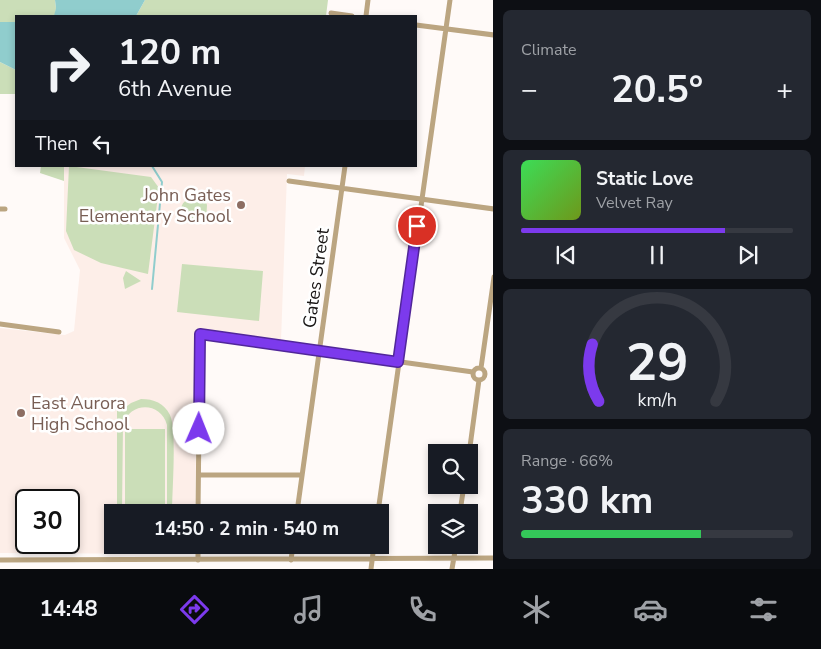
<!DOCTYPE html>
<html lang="en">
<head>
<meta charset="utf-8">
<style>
  body { margin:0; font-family:"Nunito Sans",sans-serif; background:#242831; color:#f1f3f6; height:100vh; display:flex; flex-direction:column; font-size:19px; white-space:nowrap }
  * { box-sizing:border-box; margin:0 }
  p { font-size:16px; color:#9ea1a6 }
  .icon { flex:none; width:28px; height:28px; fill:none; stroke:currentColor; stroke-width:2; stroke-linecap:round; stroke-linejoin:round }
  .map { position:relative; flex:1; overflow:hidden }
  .side { display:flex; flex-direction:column; gap:10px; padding:10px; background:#0d0f14; width:328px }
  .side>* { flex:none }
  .banner { position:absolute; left:15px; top:15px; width:402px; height:152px; border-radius:0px; box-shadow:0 2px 8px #0003; background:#171b24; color:#f1f3f6; overflow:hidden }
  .fabs { position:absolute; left:428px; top:444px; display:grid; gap:10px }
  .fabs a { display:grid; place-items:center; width:50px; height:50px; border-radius:0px; background:#171b24; box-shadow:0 2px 8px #0003; font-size:25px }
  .speed { position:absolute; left:15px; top:489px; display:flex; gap:10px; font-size:25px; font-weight:700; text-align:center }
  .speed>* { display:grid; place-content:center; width:65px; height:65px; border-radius:50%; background:#171b24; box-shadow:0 2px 8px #0003; line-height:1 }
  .speed .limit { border:2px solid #111; border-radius:8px; background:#fff; color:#111 }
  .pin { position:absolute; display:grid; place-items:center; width:42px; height:42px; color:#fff; margin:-21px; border:2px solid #fff; border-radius:50%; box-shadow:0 1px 5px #0007 }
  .me { position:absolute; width:55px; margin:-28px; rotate:1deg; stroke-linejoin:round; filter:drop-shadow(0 0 4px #0008) }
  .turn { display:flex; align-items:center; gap:18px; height:105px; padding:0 20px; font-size:22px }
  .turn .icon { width:65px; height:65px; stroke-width:2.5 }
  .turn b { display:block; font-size:35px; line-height:42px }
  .then { display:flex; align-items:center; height:48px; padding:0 20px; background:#0003; gap:10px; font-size:19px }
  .big { font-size:38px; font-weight:700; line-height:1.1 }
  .side .card { flex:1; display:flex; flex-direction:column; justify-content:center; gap:8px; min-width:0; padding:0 18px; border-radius:8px; background:#242831 }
  .side .dial { align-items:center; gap:0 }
  .dial svg { height:130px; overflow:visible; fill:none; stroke:#363941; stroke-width:7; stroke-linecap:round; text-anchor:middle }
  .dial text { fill:#f1f3f6; stroke:none }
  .song { display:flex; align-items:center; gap:15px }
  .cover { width:60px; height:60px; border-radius:8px; background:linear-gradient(135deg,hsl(130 70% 55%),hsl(80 70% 35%)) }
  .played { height:5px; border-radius:2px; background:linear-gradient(90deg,#7c3aed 75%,#363941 75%) }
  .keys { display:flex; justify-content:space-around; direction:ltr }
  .heat { display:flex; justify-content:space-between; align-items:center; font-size:28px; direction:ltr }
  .charge { height:8px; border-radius:4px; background:linear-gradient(90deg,#34c759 66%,#363941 0) }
  .trip { position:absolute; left:104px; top:504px; width:285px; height:50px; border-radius:0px; background:#171b24; box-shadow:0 2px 8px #0003; font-weight:700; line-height:50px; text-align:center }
  .tabs { display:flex; height:80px; justify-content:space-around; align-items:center; background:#090b0e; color:#9ea1a6 }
  .tabs .icon { width:35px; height:35px }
  .tabs .selected { color:#7c3aed }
  .tabs b { font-size:22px; color:#f1f3f6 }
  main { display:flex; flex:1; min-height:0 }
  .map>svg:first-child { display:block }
  .education { fill:#fdeee8; fill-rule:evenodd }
  .green { fill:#cbdeb8 }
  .water { fill:#90cdcd }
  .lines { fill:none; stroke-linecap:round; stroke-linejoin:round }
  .stream { stroke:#90cdcd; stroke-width:2 }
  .street { stroke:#bba581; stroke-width:5 }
  .route-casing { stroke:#51269a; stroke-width:12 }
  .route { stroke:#7c3aed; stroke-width:9 }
  .education-dot { fill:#8d6e63; stroke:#fff; stroke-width:2 }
  .labels { text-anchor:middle; stroke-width:5; stroke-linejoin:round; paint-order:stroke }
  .education-label { font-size:18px; fill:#785e54; stroke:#fff; text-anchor:end }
  .street-label { font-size:18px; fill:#191615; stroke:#fff }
</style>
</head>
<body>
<main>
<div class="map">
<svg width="494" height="569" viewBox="0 0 494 569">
  <rect width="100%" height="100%" fill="#fffaf8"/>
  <path class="education" d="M64,166H305L304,176L287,174L281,341L198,331L195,512H112V545H195V554L0,553V328L65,335L74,331L80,270L64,238ZM26,500H69V542H26Z"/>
  <path class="green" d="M0,0H55L56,8L55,16H16V22H0Z
    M145,0H328L326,16H136Z
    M0,62L16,70V94H0Z
    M41,166H64V181L40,173Z
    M69,166L151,177L159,188L148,274L101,263L74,250L66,231Z
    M197,196L204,197L207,205L206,222L188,223L181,215C180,202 185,200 197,196Z
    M182,264L263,271L259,321L177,312Z
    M126,271L141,281L125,289L123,278Z
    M141,399C154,399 164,403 170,415C177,430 172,493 172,512H167V425C161,402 130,401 123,425L122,512H117V405H123V409L131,403Z
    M125,429H165V512H125Z"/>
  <path class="water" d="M55,0H145L136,16H54L56,8Z
    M0,22H16V70L0,62Z"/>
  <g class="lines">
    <path class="stream" d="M152,166L162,182L152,289"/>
    <path class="street" d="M331,13L352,16
      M366,16L368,0
      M416,25L494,35
      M289,181L494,209
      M0,209H5
      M0,324L59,332
      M473 374a6 6 0 1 1 12 0a6 6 0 1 1-12 0Z
      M481,368L494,277
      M469,454L479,380
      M199,475H302
      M198,512L200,334L473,372
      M297,512L345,166
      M378,512L450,0
      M460,512L464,485
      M0,560L494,558
      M198,560V545
      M291,560L293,545
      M371,569L374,545
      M452,569L456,545"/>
  </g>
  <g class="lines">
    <g class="route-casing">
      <path id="route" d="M199,429L200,334L398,362L417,226"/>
    </g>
    <use href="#route" class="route"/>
  </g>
  <g class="education-dot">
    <circle cx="241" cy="205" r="5"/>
    <circle cx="21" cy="413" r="5"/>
  </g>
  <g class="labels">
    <g class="education-label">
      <text x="231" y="201">John Gates<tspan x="231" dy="21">Elementary School</tspan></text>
      <text x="31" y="409" text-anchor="start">East Aurora<tspan x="31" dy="21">High School</tspan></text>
    </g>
    <g class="street-label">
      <text transform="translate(316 278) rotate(-82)" y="6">Gates Street</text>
    </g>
  </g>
</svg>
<div class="fabs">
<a><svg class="icon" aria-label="search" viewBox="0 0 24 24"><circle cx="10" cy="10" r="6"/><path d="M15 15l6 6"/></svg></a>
<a><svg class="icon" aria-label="layers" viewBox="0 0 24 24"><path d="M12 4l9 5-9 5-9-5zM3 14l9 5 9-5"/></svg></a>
</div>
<div class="speed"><div class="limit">30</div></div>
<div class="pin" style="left:417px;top:226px;background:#d93025"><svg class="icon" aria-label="arrive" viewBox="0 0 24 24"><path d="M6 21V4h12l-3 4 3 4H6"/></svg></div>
<svg class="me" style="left:199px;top:429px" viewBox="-20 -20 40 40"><circle r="19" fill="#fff"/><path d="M0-13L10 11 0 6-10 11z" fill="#7c3aed"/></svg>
<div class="trip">14:50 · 2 min · 540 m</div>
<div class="banner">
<div class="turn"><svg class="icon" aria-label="right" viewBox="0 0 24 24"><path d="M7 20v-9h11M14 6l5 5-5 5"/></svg><div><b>120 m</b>6th Avenue</div></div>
<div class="then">Then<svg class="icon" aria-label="left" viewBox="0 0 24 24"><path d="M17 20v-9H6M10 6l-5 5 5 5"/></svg></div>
</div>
</div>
<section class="side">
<div class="card"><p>Climate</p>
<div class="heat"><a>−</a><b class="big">20.5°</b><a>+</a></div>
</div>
<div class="card">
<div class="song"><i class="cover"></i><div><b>Static Love</b><p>Velvet Ray</p></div></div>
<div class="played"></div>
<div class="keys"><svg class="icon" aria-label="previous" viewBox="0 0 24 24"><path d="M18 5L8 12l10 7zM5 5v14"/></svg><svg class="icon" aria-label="pause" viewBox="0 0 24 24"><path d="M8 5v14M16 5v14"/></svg><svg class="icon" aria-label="next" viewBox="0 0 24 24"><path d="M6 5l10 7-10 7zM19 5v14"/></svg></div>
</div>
<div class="card dial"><svg viewBox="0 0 100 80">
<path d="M14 69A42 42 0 1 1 86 69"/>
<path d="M14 69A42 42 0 0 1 10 34" stroke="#7c3aed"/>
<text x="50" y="56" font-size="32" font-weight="700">29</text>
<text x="50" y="72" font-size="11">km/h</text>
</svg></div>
<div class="card"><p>Range · 66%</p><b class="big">330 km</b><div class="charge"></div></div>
</section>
</main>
<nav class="tabs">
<b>14:48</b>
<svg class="icon selected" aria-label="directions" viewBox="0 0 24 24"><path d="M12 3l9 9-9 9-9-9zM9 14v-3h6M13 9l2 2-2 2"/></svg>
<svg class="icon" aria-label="music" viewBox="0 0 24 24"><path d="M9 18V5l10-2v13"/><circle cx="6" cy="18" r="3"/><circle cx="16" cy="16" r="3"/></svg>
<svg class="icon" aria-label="phone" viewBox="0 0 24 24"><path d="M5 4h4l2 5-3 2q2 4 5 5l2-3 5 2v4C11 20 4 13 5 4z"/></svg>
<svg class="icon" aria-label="climate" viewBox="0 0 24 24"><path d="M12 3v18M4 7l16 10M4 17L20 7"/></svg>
<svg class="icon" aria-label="car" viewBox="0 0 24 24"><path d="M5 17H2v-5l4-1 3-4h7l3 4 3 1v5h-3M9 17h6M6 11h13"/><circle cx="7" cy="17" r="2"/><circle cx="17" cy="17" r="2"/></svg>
<svg class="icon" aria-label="filters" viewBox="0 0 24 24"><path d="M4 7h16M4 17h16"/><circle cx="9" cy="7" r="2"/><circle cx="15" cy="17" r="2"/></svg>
</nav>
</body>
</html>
